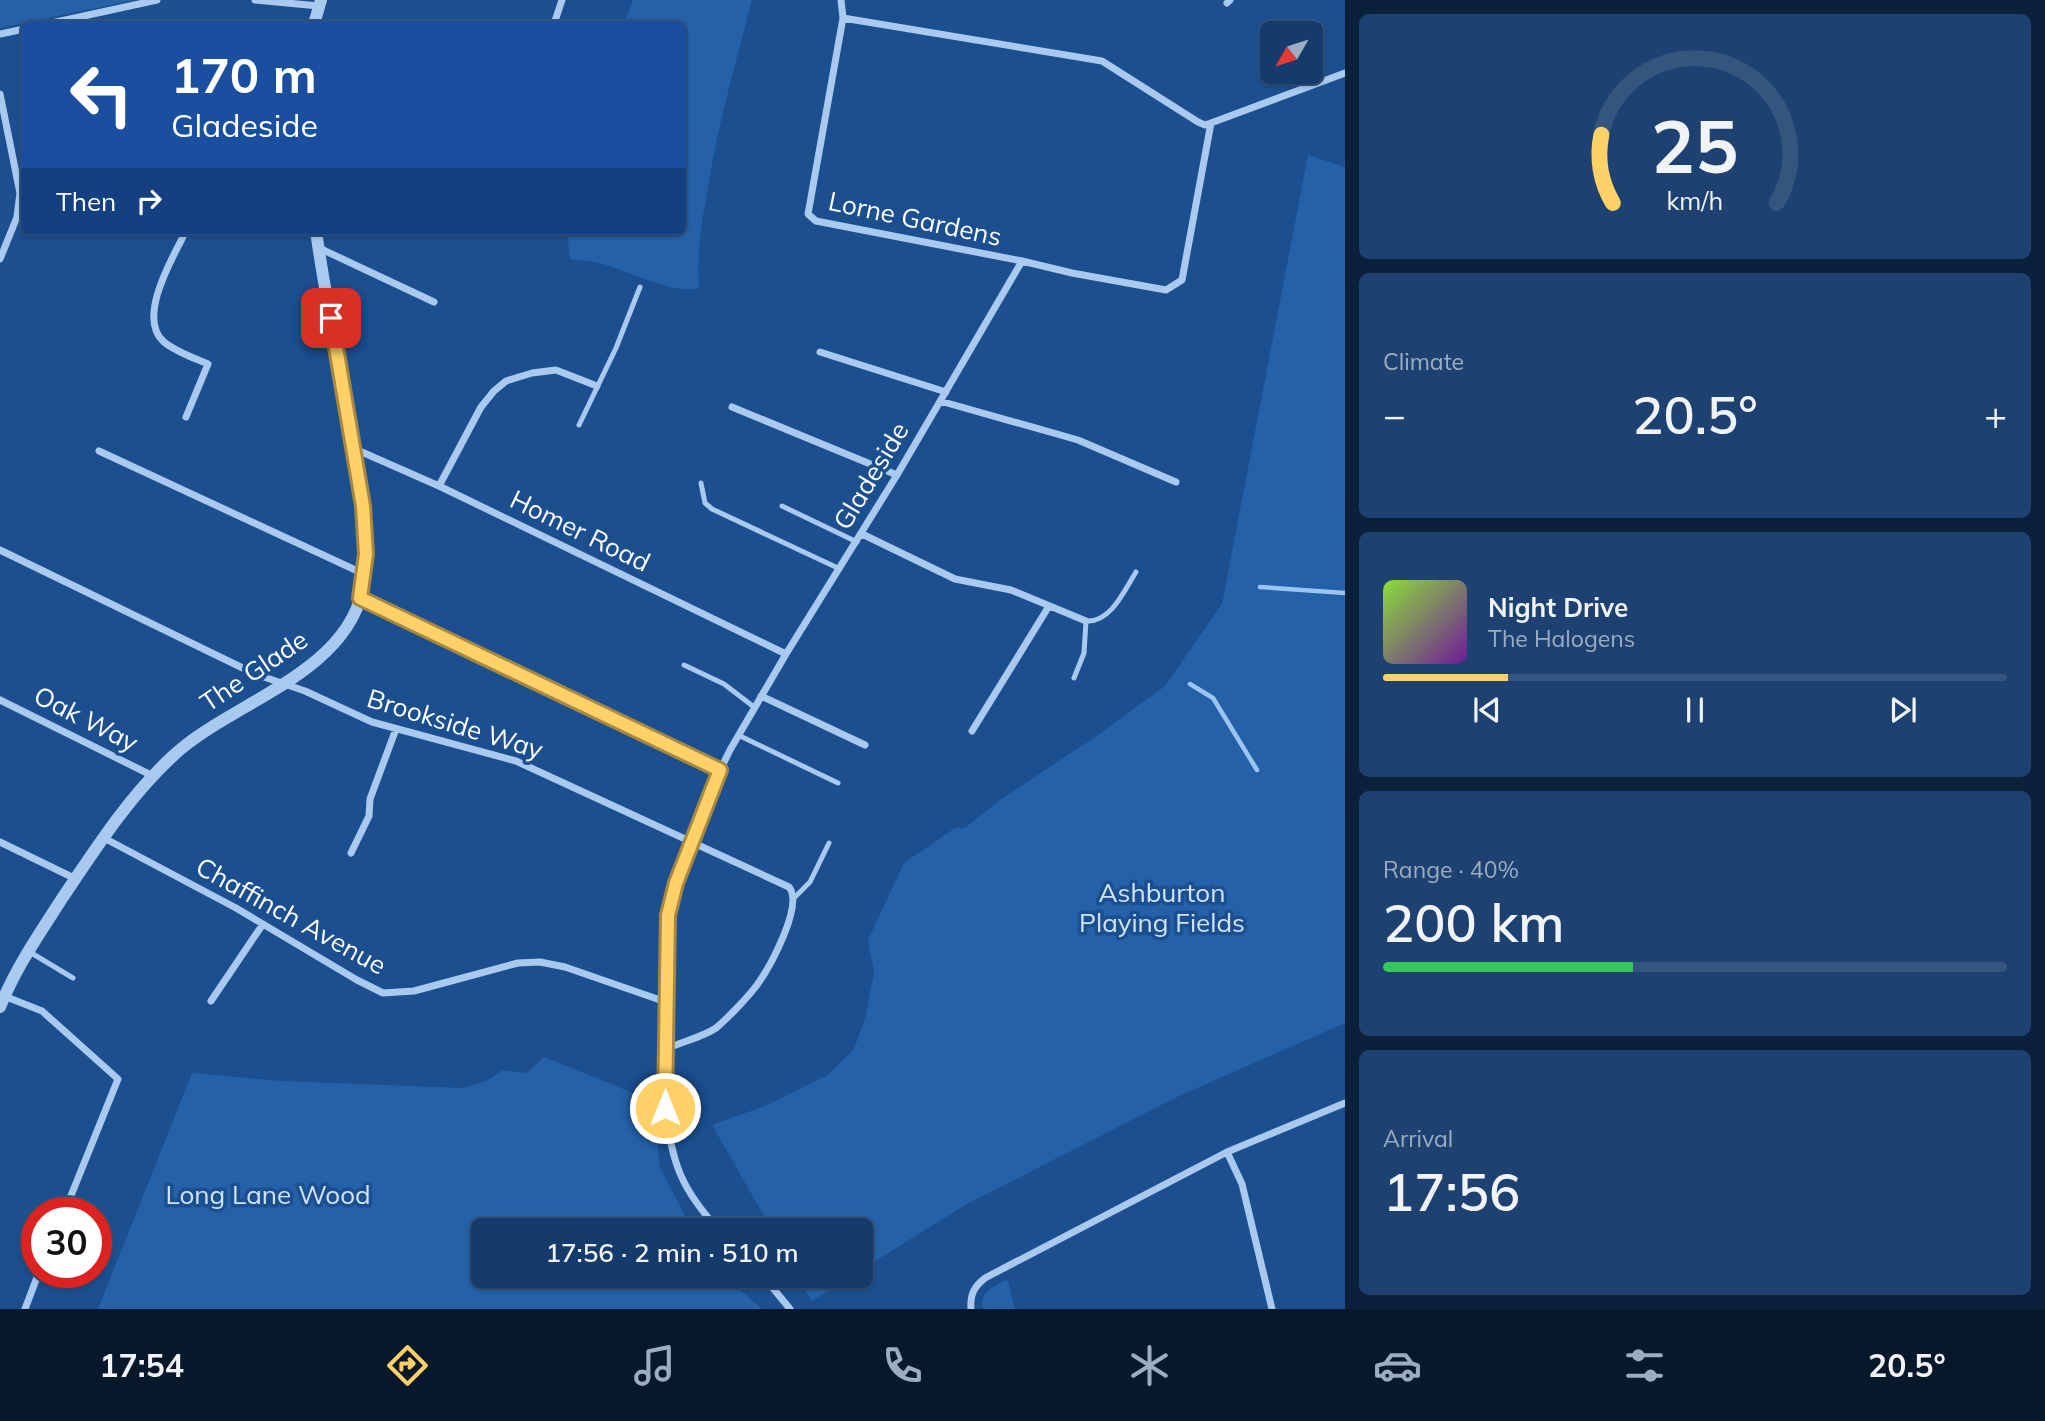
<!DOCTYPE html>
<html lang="en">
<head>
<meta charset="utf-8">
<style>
  body { margin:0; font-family:Mulish,sans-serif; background:#1d4271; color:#f1f3f6; height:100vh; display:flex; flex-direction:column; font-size:26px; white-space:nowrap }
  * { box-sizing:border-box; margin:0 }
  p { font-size:23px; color:#9dadc1 }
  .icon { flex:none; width:38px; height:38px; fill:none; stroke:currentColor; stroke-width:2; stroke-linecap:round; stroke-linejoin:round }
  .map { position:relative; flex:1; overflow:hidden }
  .details { display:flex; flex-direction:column; gap:14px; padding:14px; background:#0b203b; width:700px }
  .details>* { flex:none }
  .top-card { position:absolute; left:21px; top:21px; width:665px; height:214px; border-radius:10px; box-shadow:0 2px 5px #0004,0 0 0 2px #33557e; background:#1a4fa0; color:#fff; overflow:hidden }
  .needle { width:46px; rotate:231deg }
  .buttons { position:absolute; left:1260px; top:21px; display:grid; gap:14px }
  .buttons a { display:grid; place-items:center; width:63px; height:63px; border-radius:10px; background:#143b6b; box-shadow:0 2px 5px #0004,0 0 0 2px #33557e; font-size:35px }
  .speed { position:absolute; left:21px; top:1197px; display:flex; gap:14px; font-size:35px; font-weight:700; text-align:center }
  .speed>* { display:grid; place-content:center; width:91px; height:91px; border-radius:50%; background:#143b6b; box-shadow:0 2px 5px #0004,0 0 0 2px #33557e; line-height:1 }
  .speed .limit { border:10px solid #d22; background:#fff; color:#111 }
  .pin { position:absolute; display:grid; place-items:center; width:60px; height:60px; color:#fff; margin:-30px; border-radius:14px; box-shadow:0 4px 10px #0006 }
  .me { position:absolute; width:77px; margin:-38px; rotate:0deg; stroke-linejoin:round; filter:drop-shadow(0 0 5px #0008) }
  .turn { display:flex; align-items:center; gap:24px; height:147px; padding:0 35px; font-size:32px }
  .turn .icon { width:91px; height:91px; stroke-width:2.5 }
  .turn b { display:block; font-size:49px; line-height:60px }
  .then { display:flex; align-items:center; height:66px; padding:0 35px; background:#0003; gap:14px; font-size:26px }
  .big { font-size:52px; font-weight:600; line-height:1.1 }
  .details .widget { flex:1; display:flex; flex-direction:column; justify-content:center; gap:10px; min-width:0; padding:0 24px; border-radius:10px; background:#1d4271 }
  .details .dial { align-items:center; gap:0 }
  .dial svg { height:182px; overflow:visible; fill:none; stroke:#33557e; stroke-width:7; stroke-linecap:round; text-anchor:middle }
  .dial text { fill:#f1f3f6; stroke:none }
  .song { display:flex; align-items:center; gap:21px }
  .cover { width:84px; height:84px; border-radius:10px; background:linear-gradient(135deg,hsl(90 70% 55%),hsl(280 70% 35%)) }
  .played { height:7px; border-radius:4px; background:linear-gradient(90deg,#ffd166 20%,#33557e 20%) }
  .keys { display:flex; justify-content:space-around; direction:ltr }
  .heat { display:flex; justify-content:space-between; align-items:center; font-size:38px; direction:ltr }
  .charge { height:10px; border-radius:5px; background:linear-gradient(90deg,#34c759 40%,#33557e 0) }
  .trip { position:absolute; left:471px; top:1218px; width:402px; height:70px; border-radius:10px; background:#143b6b; box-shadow:0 2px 5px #0004,0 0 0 2px #33557e; font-weight:600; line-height:70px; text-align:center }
  .menu { display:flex; height:112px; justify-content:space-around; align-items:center; background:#08182b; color:#9dadc1 }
  .menu .icon { width:49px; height:49px }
  .menu .current { color:#ffd166 }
  .menu b { font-size:32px; color:#f1f3f6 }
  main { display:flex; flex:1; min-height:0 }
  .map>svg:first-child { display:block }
  .green { fill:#2461a8 }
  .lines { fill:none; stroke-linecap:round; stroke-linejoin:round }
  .stream { stroke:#9cc4f0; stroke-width:4.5 }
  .service { stroke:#a9c9ee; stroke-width:5 }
  .minor { stroke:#a9c9ee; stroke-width:7 }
  .tertiary { stroke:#a9c9ee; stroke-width:12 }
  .route-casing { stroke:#a68842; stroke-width:18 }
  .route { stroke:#ffd166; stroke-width:12 }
  .labels { text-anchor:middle; stroke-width:7; stroke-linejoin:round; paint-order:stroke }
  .street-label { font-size:26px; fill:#fff; stroke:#1b4f8f }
  .park-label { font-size:26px; fill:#cfe3fa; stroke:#1b4f8f }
</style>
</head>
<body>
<main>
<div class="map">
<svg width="1345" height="1309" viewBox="0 0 1345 1309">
  <rect width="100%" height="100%" fill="#1b4f8f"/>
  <path class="green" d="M0,0H135L0,28Z
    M633,0H752C736,62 718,124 708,187C702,221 696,254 699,288C678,296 626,271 603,264C593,261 581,261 570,259L567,231H682V24H624Z
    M1308,155L1345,167V1023L1179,1096L967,1204L861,1270V1230H772L712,1125L765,1106L828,1075L854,1049L866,1015L874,972L868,940L904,863L955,828H965L1000,800L1098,735L1165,686L1222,604Z
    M544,1057L653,1101L660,1167L692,1230H483V1276H724L762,1309H98L192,1073L282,1081L463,1088L486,1081L503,1070L527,1073Z
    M797,1276H852L812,1301Z
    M1005,1280L1008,1281L1015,1309H983C978,1292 993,1288 1005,1280Z"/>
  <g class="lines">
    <path class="stream" d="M1260,587L1345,593
      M1190,684L1213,698L1257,770"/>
    <path class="service" d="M579,425L616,348L640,287
      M701,483L705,503L712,509L840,569
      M782,506L857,542
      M684,665L724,684L754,707
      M1074,678L1084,653L1086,621C1111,623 1125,589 1136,572
      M738,735L838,783
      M794,898L810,882L829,843
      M28,951L73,978"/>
    <path class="minor" d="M255,0L319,6
      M841,0L843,18L808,214L816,221L1022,261
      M1227,3L1230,0
      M843,18L1102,61L1198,122L1205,125L1211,123
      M47,24L157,0
      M554,24L562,0
      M0,34L24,29
      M0,94L20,193L17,217L0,259
      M186,231C173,257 136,318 164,342C176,352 194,358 208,364L186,417
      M305,231L316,234
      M319,248L434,302
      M820,352L946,392
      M940,401L1078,440L1176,482
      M732,407L897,475
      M355,449L439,486L786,654
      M99,451L364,574
      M439,486L481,407L494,391L506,381L532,373L556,370L597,386
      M862,534L955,579L1011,590L1086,621
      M0,550L255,674L305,691L372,722L516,761L789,887C804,905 770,967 757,985C748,997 728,1018 716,1028C703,1037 681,1042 666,1049
      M361,598L720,770
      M761,696L865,745
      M0,700L153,776
      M972,731L1049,606
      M104,838L236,908L357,980L383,993L414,991L518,963L540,962L565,967L666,1002
      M0,842L76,879
      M351,853L369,816L370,799L396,729
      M4,996L42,1011L118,1079L64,1213
      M211,1001L263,924
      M1227,1152L1242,1184L1272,1309
      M719,1230C681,1189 672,1163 665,1108L667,928L670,903L676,883L712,787L730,750L786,654L897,475L1022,261L1072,273L1166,290L1182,280L1211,123L1345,73
      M763,1276L790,1309
      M25,1309L39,1272
      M971,1309C970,1294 974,1287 985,1278L1227,1152L1345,1103"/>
    <path class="tertiary" d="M314,24L321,0
      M0,1007C16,967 40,933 63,897C96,848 130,795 174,755C230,703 343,675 362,592C371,553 363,510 358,471C346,391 327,311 316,231"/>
  </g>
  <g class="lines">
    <g class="route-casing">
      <path id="route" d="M331,318L363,506L366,554L360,598L720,770L676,883L668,915L665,1108"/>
    </g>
    <use href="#route" class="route"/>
  </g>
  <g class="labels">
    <g class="street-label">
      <text transform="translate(915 219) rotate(12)" y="9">Lorne Gardens</text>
      <text transform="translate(871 476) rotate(-59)" y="9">Gladeside</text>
      <text transform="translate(580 531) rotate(26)" y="9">Homer Road</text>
      <text transform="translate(254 671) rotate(-34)" y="9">The Glade</text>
      <text transform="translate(86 719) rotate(27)" y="9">Oak Way</text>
      <text transform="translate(455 724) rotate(17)" y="9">Brookside Way</text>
      <text transform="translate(291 916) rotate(29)" y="9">Chaffinch Avenue</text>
    </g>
    <g class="park-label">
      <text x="1162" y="902">Ashburton<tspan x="1162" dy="30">Playing Fields</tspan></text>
      <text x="268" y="1204">Long Lane Wood</text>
    </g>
  </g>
</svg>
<div class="buttons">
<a><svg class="needle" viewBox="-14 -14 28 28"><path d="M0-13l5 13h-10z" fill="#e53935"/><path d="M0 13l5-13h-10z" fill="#9dadc1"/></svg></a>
</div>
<div class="speed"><div class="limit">30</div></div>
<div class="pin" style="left:331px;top:318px;background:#d93025"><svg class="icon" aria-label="arrive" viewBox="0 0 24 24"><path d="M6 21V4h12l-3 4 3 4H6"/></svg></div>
<svg class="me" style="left:665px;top:1108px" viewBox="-20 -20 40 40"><circle r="17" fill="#ffd166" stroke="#fff" stroke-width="3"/><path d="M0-11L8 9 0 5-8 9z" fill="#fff"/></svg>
<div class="trip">17:56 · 2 min · 510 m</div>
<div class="top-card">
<div class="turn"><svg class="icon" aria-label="left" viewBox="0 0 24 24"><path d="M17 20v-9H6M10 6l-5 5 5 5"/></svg><div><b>170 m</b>Gladeside</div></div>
<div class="then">Then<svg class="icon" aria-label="right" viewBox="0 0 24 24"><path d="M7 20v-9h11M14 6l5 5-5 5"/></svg></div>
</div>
</div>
<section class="details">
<div class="widget dial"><svg viewBox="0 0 100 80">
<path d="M14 69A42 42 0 1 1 86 69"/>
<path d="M14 69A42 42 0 0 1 9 39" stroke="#ffd166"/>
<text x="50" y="56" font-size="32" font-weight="700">25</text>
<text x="50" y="72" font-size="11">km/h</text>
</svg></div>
<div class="widget"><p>Climate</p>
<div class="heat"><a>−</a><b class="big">20.5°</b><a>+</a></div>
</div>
<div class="widget">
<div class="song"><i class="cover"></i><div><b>Night Drive</b><p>The Halogens</p></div></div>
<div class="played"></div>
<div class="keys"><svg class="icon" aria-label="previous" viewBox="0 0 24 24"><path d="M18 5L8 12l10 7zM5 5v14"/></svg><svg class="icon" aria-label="pause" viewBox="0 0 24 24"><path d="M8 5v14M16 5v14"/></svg><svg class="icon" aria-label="next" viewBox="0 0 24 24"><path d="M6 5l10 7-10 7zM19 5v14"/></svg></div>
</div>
<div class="widget"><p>Range · 40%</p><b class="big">200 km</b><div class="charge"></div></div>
<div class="widget"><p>Arrival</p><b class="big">17:56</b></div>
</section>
</main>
<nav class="menu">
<b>17:54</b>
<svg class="icon current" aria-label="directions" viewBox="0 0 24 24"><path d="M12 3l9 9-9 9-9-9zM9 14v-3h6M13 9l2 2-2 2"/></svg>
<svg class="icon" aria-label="music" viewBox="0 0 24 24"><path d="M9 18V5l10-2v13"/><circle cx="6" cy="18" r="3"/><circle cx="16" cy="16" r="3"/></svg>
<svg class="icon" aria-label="phone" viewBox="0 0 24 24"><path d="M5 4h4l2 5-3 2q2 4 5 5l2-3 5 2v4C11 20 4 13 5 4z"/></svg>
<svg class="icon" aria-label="climate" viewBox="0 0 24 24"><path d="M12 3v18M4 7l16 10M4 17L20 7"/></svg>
<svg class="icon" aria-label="car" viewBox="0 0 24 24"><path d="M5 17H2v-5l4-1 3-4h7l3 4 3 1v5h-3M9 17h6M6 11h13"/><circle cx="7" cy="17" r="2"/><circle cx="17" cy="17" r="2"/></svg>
<svg class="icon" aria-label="filters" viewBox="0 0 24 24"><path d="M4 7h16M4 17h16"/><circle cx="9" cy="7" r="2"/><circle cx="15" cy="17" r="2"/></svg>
<b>20.5°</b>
</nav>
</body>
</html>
